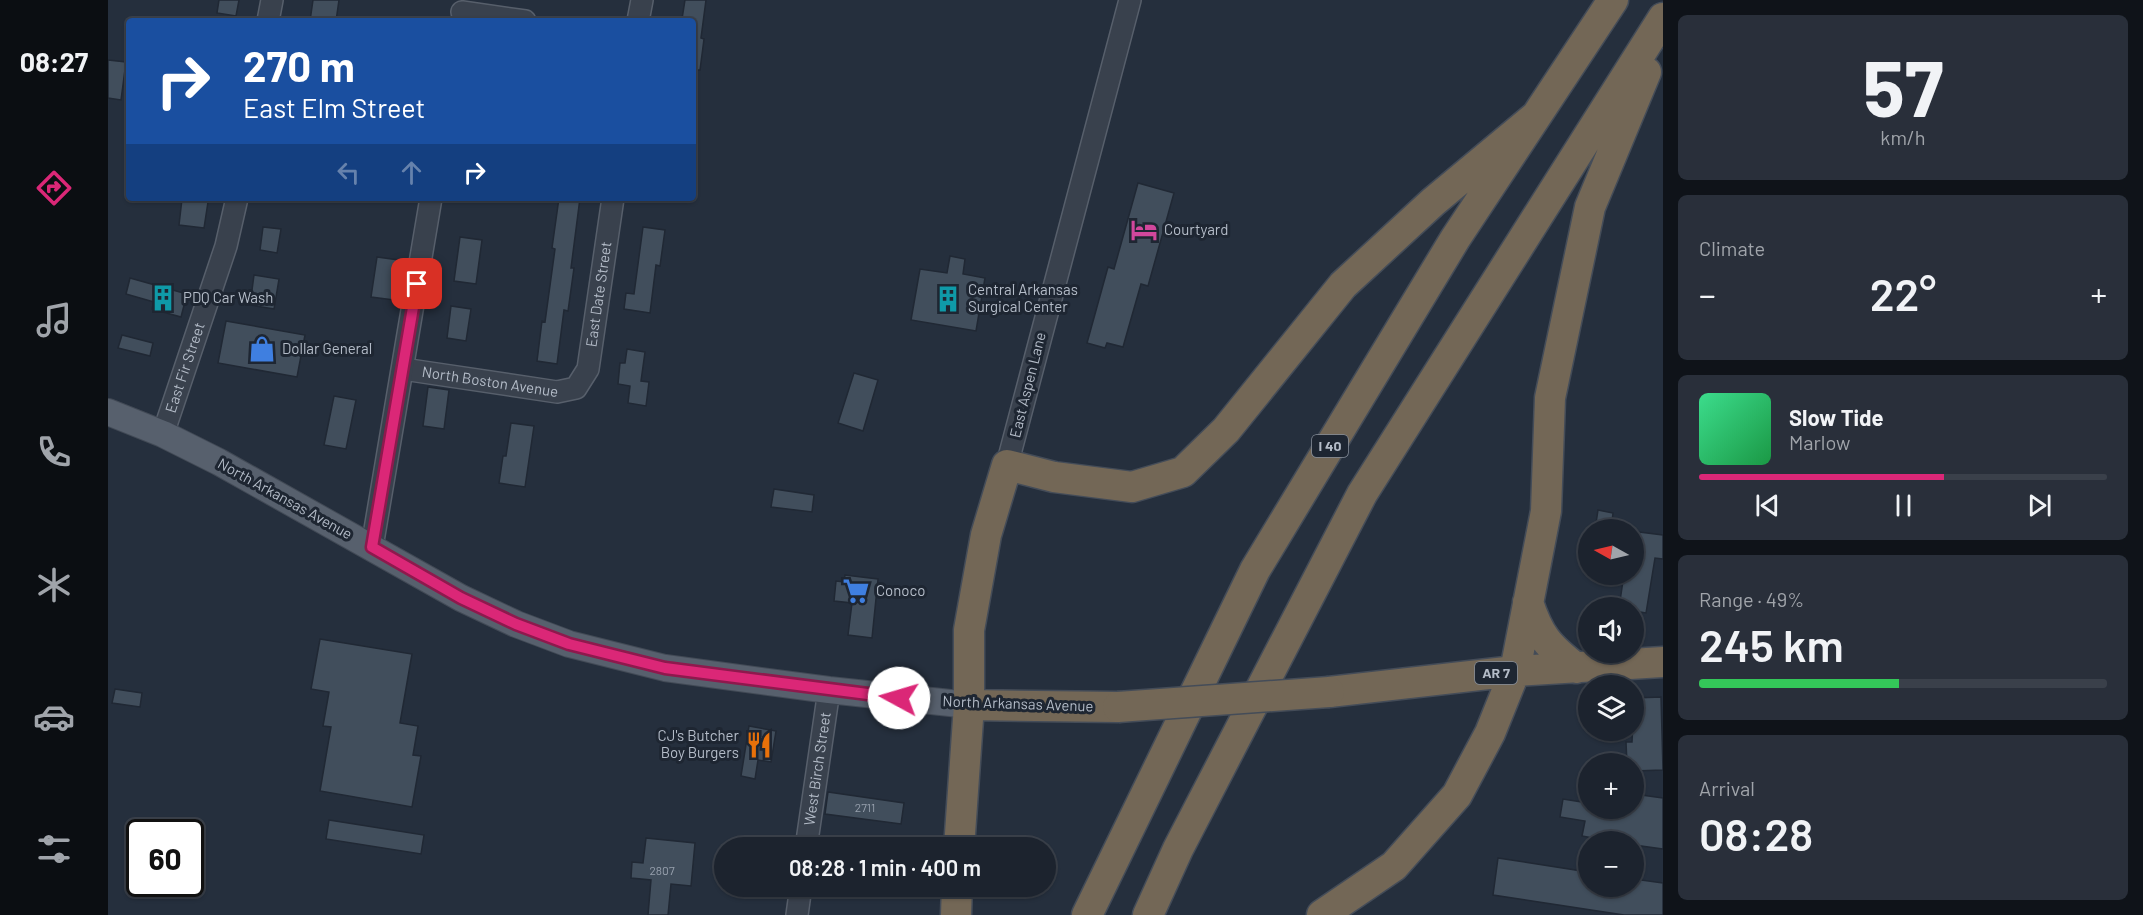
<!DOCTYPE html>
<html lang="en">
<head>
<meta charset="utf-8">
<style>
  body { margin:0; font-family:Barlow,sans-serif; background:#292f3a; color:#f1f3f6; height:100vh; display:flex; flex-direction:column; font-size:22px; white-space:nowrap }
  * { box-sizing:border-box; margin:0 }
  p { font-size:20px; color:#a0a4aa }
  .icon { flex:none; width:33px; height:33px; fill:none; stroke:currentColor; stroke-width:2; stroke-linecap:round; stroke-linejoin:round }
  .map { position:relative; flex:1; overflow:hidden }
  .panel { display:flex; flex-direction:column; gap:15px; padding:15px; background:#0f1319; width:480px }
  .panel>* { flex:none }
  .hud { position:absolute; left:18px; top:18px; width:570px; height:183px; border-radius:6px; box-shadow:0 2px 4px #0004,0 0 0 2px #3a404a; background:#1a4fa0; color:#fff; overflow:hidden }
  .needle { width:39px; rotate:278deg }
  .controls { position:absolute; left:1470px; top:519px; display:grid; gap:12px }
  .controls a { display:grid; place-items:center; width:66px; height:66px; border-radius:50%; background:#1c232e; box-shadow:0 2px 4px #0004,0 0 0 2px #3a404a; font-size:30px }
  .speed { position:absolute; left:18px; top:819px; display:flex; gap:12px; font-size:30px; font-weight:700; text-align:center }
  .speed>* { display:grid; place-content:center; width:78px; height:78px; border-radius:50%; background:#1c232e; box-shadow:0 2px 4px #0004,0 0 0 2px #3a404a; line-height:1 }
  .speed .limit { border:3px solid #111; border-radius:9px; background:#fff; color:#111 }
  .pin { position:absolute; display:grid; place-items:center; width:51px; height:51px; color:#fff; margin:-26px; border-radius:12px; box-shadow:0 3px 9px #0006 }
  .me { position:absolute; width:66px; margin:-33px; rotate:276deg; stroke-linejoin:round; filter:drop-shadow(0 0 4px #0008) }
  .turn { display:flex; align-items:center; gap:21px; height:126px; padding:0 18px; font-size:27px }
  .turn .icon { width:78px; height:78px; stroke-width:2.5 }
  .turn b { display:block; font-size:42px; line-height:51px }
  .lanes { display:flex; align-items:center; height:57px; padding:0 18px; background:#0003; justify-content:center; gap:30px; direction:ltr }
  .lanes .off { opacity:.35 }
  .big { font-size:45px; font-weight:600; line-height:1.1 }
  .panel .widget { flex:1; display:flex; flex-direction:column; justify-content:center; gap:9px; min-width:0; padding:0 21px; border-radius:9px; background:#292f3a }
  .panel .dial { align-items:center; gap:0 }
  .dial b { font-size:78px; line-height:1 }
  .song { display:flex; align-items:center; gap:18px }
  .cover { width:72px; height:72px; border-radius:9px; background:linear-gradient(135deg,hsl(150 70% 55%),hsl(140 70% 35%)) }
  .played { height:6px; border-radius:3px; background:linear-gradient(90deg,#db2777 60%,#3a404a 60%) }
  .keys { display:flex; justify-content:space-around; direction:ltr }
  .heat { display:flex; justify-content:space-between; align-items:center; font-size:33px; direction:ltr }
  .charge { height:9px; border-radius:4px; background:linear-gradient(90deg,#34c759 49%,#3a404a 0) }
  .trip { position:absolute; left:606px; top:837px; width:342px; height:60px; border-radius:30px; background:#1c232e; box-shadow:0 2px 4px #0004,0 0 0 2px #3a404a; font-weight:600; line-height:60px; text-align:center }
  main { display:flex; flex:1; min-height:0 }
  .tabs { display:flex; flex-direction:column; width:108px; justify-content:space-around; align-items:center; background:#0b0e12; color:#a0a4aa }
  .tabs .icon { width:42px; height:42px }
  .tabs .on { color:#db2777 }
  .tabs b { font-size:27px; color:#f1f3f6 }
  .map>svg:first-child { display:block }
  .building { fill:#414e5c; stroke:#202834; stroke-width:1.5 }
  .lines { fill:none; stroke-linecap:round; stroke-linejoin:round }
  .minor-casing { stroke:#575f6b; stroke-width:24 }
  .major-casing { stroke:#424a56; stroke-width:28 }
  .highway-casing { stroke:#444c58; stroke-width:33 }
  .minor { stroke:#39414d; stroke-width:21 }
  .major { stroke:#57606d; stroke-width:26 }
  .highway { stroke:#736756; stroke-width:30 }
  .highway-bridge-casing { stroke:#444c58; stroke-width:33; stroke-linecap:butt }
  .highway-bridge { stroke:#736756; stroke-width:30 }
  .route-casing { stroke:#8e194d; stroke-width:15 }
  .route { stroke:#db2777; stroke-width:10 }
  .labels { text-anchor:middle; stroke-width:6; stroke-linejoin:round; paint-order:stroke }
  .number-label { font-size:12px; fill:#97a0ad }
  .shield { fill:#1e2632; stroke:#878f9b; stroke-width:1.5 }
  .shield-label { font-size:14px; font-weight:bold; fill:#b4bcc8 }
  .poi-label { font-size:15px; fill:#b4bcc8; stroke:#1e2632; text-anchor:start }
  .street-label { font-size:15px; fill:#b4bcc8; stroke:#1e2632 }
</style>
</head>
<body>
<main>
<nav class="tabs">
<b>08:27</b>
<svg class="icon on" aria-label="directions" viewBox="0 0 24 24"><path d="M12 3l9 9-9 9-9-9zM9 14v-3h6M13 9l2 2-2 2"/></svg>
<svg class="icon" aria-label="music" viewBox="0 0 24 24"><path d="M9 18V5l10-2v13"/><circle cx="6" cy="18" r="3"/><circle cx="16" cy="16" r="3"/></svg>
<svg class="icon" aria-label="phone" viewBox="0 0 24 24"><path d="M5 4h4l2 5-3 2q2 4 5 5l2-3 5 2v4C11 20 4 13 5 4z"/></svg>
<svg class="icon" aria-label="climate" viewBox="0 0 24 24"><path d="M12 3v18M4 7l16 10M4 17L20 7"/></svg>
<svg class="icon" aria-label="car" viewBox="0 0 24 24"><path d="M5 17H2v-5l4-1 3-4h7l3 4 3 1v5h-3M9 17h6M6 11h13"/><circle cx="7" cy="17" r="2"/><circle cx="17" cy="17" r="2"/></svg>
<svg class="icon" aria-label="filters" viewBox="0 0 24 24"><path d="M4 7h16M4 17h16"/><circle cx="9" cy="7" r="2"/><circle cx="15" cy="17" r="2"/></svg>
</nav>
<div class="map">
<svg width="1555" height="915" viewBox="0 0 1555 915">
  <rect width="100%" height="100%" fill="#252f3d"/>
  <path class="building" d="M111,0H131L128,16L109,13Z
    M205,0H231L228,21H202Z
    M577,0H598L593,38L596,39L592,70H585V21L574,19Z
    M0,60L18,62L13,100L0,98Z
    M1030,183L1066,193L1040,286L1033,284L1015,347L999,343L997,348L979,343L1000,267L1006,269Z
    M451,198H472L463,268H466L460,311L456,310L449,364L429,361L434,321L437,322L447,249L444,248Z
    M74,199L100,202L96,228L71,225Z
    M155,227L173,229L169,253L152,250Z
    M535,227L557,230L552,266L548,265L542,313L516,309L518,293L526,294Z
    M352,237L374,240L368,284L346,281Z
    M842,256L857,259L855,274L877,278L868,331L803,320L812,269L839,273Z
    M269,257L291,260L286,300L263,297Z
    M146,275L171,279L166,309L142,305Z
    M22,278L79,294L73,317L44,309L46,302L18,294Z
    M343,306L363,309L358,341L339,338Z
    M118,321L197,335L189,377L110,363Z
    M14,335L45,343L42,356L10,348Z
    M519,349L537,352L533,381L541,382L538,406L520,403L522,386L510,384L512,363H517Z
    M746,373L770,380L755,431L730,423Z
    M320,387L341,390L336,429L315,426Z
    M226,396L248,400L238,449L216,445Z
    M403,423L426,426L417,487L391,483L395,456H398Z
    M666,489L706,495L704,512L663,507Z
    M1490,510L1505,513L1503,530H1487Z
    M1531,532L1555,535V559L1547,558L1538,613L1526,611V608H1511L1516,574H1526V552H1528Z
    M737,575L770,579L764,638L740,635L744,603L726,601L728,581L736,582Z
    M212,639L304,654L292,723L310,726L305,755L313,756L304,807L212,791L223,727L215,726L221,692L203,689Z
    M7,689L34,693L32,707L4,703Z
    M1553,697L1555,770L1526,771V764H1519L1518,742H1524L1526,698Z
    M641,726L668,731L663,762L650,760L647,779L633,776Z
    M720,792L796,803L793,824L717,814Z
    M1526,794L1555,798V849L1526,845V842H1506L1474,836L1477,821L1452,817L1455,799L1480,803V808H1526Z
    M221,820L316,835L313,854L218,839Z
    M538,838L587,843L583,886L563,884L560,915H540L543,880L523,878L524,862L535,863Z
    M1390,858L1480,872V886H1526V879L1555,883V915H1516L1385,895Z"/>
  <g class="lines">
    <g class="minor-casing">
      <g id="minor">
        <path d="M354,12L417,21"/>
        <path d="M160,21L164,0"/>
        <path d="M530,21L534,0"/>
        <path id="s1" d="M295,369L449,392L468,388L480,369L505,198"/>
        <path id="s2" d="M55,434L118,246L129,198"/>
        <path d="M899,465L1022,0"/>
        <path d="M264,547L323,198"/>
        <path id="s3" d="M698,848L721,690"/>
        <path d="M689,915L693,886"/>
      </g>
    </g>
    <g class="major-casing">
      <path id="major" d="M0,412L55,434L111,462L353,598L408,624L461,644L557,668L721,690L861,705"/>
    </g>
    <g class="highway-casing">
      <path id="highway" d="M1420,602C1431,636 1440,646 1468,668
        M1221,692L1407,671L1555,662
        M861,705L1010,707
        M851,848L861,705V630L878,535L899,465L946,477L1024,487L1075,472L1118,430L1235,285L1325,202L1427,117
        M848,915L849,886
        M979,915L1147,570L1347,239L1505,0
        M1040,915L1070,849L1254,494L1555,18
        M1214,915L1286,866L1349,795L1382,733L1407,671L1438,511L1442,398L1482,207L1538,72"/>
    </g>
    <use href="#minor" class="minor"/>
    <use href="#major" class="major"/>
    <use href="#highway" class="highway"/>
    <g class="highway-bridge-casing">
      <path id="highway-bridge" d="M1010,707L1221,692"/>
    </g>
    <use href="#highway-bridge" class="highway-bridge"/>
  </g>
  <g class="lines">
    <g class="route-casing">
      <path id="route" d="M309,284L264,547L353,598L408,624L461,644L557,668L791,698"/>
    </g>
    <use href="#route" class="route"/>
  </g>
  <defs>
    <g id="hotel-bare" transform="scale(2.07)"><path d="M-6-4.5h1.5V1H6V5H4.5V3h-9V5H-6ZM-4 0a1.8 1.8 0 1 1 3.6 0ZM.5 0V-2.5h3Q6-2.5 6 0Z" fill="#d1479c" stroke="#1e2632" stroke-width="2.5" paint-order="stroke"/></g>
    <g id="building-bare" transform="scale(2.07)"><path d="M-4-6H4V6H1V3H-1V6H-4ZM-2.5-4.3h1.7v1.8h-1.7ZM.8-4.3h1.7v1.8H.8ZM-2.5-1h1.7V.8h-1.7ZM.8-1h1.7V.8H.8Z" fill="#0f9aa8" stroke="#1e2632" stroke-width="2.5" paint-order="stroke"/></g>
    <g id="shop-bare" transform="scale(2.07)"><path d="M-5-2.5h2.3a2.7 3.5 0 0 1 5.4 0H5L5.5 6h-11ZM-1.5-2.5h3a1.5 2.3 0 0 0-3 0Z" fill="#3f7fe0" stroke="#1e2632" stroke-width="2.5" paint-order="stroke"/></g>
    <g id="supermarket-bare" transform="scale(2.07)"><path d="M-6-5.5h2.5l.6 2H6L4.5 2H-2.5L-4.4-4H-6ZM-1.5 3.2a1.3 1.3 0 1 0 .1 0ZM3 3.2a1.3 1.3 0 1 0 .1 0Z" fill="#3f7fe0" stroke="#1e2632" stroke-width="2.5" paint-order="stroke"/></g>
    <g id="restaurant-bare" transform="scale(2.07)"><path d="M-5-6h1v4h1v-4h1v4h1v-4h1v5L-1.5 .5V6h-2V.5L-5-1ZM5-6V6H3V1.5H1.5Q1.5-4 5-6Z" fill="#e8710a" stroke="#1e2632" stroke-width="2.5" paint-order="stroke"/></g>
  </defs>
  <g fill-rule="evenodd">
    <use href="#hotel-bare" x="1036" y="230"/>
    <use href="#building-bare" x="55" y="298"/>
    <use href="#building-bare" x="840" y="299"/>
    <use href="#shop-bare" x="154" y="349"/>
    <use href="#supermarket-bare" x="748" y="591"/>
    <use href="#restaurant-bare" x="651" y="745"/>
  </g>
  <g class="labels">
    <g class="number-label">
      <text x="757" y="812">2711</text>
      <text x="554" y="875">2807</text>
    </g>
    <g class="shield">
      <rect x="1204" y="435" width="36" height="22" rx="4.5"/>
      <rect x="1367" y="662" width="42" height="22" rx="4.5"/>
    </g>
    <g class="shield-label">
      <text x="1222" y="451">I 40</text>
      <text x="1388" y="678">AR 7</text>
    </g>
    <g class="poi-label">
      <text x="1056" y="235">Courtyard</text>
      <text x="860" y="295">Central Arkansas<tspan x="860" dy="17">Surgical Center</tspan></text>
      <text x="75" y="303">PDQ Car Wash</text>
      <text x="174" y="354">Dollar General</text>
      <text x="768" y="596">Conoco</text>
      <text x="631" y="741" text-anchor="end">CJ's Butcher<tspan x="631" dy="17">Boy Burgers</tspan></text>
    </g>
    <g class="street-label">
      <text dy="5" stroke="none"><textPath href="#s1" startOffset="273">East Date Street</textPath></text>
      <text dy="5" stroke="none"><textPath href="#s2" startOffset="70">East Fir Street</textPath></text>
      <text dy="5" stroke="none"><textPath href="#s1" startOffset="88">North Boston Avenue</textPath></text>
      <text transform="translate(920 385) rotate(-76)" y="5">East Aspen Lane</text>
      <text transform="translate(177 499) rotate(29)" y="5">North Arkansas Avenue</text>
      <text transform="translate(910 704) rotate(2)" y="5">North Arkansas Avenue</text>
      <text dy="5" stroke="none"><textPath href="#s3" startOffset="80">West Birch Street</textPath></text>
    </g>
  </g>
</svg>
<div class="controls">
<a><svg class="needle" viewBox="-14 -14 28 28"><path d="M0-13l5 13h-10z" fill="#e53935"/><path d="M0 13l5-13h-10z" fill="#a0a4aa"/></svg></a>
<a><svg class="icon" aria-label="sound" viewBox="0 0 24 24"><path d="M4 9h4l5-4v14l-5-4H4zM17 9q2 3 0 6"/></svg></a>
<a><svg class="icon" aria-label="layers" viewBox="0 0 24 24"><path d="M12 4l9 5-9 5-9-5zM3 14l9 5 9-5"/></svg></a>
<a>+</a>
<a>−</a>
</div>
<div class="speed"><div class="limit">60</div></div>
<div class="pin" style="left:309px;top:284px;background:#d93025"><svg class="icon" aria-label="arrive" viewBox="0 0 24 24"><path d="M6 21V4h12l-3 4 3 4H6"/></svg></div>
<svg class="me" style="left:791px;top:698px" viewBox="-20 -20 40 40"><circle r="19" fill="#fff"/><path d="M0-13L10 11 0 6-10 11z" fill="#db2777"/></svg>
<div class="trip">08:28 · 1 min · 400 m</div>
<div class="hud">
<div class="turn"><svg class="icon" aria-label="right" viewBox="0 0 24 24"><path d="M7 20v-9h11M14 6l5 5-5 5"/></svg><div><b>270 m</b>East Elm Street</div></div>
<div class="lanes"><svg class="icon off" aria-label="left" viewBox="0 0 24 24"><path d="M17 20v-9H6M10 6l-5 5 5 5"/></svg><svg class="icon off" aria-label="ahead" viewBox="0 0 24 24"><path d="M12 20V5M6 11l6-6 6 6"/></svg><svg class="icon" aria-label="right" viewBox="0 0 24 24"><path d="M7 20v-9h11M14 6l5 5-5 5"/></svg></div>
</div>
</div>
<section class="panel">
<div class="widget dial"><b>57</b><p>km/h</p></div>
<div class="widget"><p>Climate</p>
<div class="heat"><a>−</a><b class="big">22°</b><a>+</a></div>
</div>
<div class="widget">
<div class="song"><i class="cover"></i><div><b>Slow Tide</b><p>Marlow</p></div></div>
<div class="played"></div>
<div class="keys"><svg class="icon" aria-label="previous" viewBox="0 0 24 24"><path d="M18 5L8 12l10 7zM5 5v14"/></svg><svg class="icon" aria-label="pause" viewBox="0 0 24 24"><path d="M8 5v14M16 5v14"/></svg><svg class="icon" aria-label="next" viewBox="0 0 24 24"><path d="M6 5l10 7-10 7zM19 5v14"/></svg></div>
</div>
<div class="widget"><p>Range · 49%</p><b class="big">245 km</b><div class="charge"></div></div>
<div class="widget"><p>Arrival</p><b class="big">08:28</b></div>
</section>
</main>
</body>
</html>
